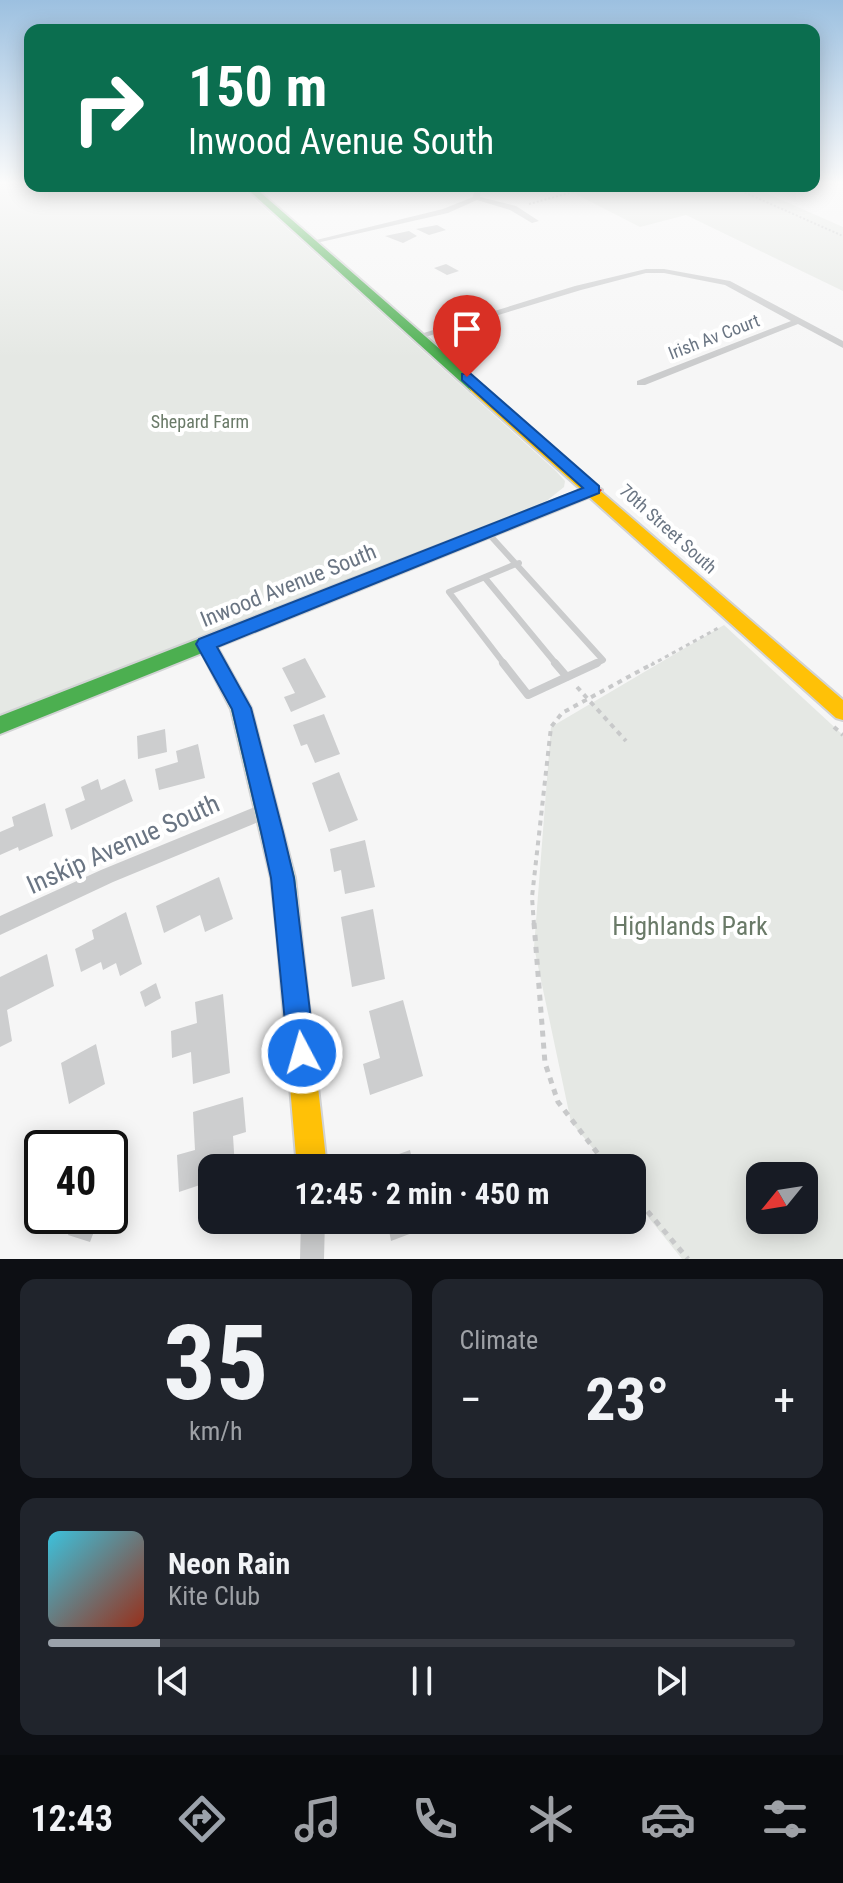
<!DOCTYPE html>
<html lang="en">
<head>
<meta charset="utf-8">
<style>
  body { margin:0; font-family:"Roboto Condensed",sans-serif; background:#20242c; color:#f1f3f6; height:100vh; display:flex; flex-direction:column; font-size:30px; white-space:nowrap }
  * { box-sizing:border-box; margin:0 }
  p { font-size:26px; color:#9ea1a6 }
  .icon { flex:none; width:44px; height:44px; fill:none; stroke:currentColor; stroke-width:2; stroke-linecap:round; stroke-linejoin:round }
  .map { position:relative; height:1259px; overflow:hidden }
  .details { display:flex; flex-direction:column; gap:20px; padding:20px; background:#0d0f14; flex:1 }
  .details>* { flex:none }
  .top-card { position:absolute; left:24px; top:24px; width:796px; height:168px; border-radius:16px; box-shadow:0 4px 20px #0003; background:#0b6e4f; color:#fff; overflow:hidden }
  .needle { width:52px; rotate:240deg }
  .tools { position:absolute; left:746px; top:1162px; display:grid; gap:16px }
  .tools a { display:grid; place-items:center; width:72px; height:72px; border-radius:16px; background:#171b24; box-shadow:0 4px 20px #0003; font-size:40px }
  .speed { position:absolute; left:24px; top:1130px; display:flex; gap:16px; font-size:40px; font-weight:700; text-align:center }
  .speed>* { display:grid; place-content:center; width:104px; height:104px; border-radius:50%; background:#171b24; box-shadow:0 4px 20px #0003; line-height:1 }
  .speed .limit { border:4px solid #111; border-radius:12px; background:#fff; color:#111 }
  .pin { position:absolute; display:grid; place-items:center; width:68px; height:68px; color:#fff; margin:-82px -34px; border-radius:50% 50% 50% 0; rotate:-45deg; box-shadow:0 0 8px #0007 }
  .pin .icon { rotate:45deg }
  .me { position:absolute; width:88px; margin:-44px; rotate:354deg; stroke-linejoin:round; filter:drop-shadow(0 0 6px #0008) }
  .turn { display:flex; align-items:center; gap:28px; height:168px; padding:0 32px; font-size:36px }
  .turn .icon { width:104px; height:104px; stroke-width:2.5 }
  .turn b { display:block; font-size:56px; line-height:68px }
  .big { font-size:60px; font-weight:700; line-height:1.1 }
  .details .card { flex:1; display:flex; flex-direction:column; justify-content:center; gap:12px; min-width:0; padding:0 28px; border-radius:16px; background:#20242c }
  .details .dial { align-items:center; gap:0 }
  .dial b { font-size:104px; line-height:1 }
  .song { display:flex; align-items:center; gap:24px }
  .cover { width:96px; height:96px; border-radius:12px; background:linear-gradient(135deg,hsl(190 70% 55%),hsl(10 70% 35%)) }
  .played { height:8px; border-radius:4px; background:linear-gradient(90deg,#9ba2ab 15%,#363941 15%) }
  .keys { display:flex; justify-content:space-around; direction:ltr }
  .heat { display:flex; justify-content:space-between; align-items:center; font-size:44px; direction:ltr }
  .details .tiles { flex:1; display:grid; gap:20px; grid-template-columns:1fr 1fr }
  .card:last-child { grid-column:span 2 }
  .trip { position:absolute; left:198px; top:1154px; width:448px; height:80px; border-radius:16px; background:#171b24; box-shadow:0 4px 20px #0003; font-weight:700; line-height:80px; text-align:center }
  .dock { display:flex; height:128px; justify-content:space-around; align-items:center; background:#090b0e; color:#9ea1a6 }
  .dock .icon { width:56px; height:56px }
  .dock .active { color:#9ba2ab }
  .dock b { font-size:36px; color:#f1f3f6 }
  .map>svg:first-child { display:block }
  .green { fill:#e5e8e4; fill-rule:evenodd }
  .building { fill:#cdcecf }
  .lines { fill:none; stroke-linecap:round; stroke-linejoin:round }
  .fast-casing { stroke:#d2d3d4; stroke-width:4 }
  .slow-casing { stroke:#d2d3d4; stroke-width:4 }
  .jam-casing { stroke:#d2d3d4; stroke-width:4 }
  .path-far3 { stroke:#c8c9ca; stroke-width:2; stroke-dasharray:2 2; stroke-linecap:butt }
  .path-far2 { stroke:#c8c9ca; stroke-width:3; stroke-dasharray:4 4; stroke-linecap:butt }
  .path-far1 { stroke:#c8c9ca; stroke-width:4; stroke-dasharray:5 5; stroke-linecap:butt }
  .path { stroke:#c8c9ca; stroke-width:5; stroke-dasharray:6 6; stroke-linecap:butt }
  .lane-far1 { stroke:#cbcccd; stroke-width:6 }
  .lane { stroke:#cbcccd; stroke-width:8 }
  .street { fill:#cbcccd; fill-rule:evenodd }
  .fast { fill:#4caf50; fill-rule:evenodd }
  .slow { fill:#ffc107; fill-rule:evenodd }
  .jam { fill:#c62828; fill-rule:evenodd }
  .route { fill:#1a73e8; stroke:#114b97; stroke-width:2 }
  .labels { text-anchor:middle; stroke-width:8; stroke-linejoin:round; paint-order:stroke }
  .far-street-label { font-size:18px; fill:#6a7583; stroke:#fff }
  .far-park-label { font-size:18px; fill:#6a7a68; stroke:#fff }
  .street-label { font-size:22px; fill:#6a7583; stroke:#fff }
  .near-street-label { font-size:26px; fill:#6a7583; stroke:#fff }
  .near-park-label { font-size:26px; fill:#6a7a68; stroke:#fff }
</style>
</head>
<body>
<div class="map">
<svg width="843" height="1259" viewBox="0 0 843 1259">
  <rect width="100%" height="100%" fill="#f6f6f6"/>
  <path class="green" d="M0,181H30V186H240L556,471L565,481L564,487L544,503L0,717Z
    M560,186H750L843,227V291L686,215L640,227Z
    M724,625L843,735V1259H682L632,1197V1168H609L571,1122L534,947L551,727ZM760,1176H804V1220H760Z"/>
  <path class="building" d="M437,225L446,230L429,235L416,229Z
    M409,231L417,236L403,243L385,236Z
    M446,264L459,271L447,275L434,268Z
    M305,658L326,697L291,712L284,697L295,693L282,668Z
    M324,714L340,754L315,763L307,744L301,746L293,725Z
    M165,729L167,752L138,759L137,736Z
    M198,744L205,778L159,790L155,769L178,762L176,751Z
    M339,772L358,820L329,832L312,783Z
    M98,779L101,790L125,779L133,801L71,830L65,809L85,800L81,787Z
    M45,803L53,836L19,851L18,847L0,855V832L14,826L12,817Z
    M365,840L375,887L345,894L341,870L334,872L330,849Z
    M219,877L233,919L205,932L200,915L164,933L156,906Z
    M373,909L385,979L352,987L341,917Z
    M126,912L142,964L120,976L116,963L103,970L101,962L81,972L75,949L94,939L92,930Z
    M47,954L54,986L7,1010L12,1041L0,1047V977Z
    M156,983L161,998L145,1007L140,992Z
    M223,994L230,1073L193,1084L191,1052L172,1058L171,1031L197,1023L195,1002Z
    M403,1000L423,1076L370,1095L363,1064L380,1058L369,1011Z
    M96,1044L105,1084L69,1104L61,1063Z
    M243,1097L246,1132L233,1136L235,1168H212V1181L179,1192L177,1155L195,1150L193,1112Z
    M410,1150L414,1168H390L388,1158Z
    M76,1216H100L90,1242L68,1235Z
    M387,1220H426L428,1227L391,1241Z"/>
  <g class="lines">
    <g class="fast-casing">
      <path id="fast" d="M244,186H253L481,385V391H471Z
        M301,599L307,601L310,606L307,611L217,647L251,708L295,878L301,934L298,943L289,946L280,943L277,934L271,878L231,709L202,653L0,734V716Z"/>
    </g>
    <g class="slow-casing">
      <path id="slow" d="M476,384L843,700V720L836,718L471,391L469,388Z
        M289,922L298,925L301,934L327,1168H297L277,934L280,925Z"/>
    </g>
    <g class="jam-casing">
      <path id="jam" d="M594,485L602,490L599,493L307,611H295L292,606L295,601Z"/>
    </g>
    <path class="path-far3" d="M730,186L843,236
      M529,204L595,186"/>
    <path class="path-far2" d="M651,665L720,627"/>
    <path class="path-far1" d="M577,687L626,741
      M834,727L843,735
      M534,925L532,897L551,727L562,713L654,663"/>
    <path class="path" d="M534,923L545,1063L558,1102L609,1168
      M632,1193L688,1259"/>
    <path class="lane-far1" d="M487,532L516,564
      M516,564L603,660L593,665
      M516,564L519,563
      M485,578L557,665
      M505,665L449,592L516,564"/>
    <path class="lane" d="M503,663L528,695L597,663
      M555,663L567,677"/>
    <path class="street" d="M475,186H481L480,197L516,206L539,221L532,223L510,210L477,200L448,213L312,244L308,242L443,209L473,197Z
      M646,269H664L730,281L843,341V348L798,324L645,385H637V381L791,321L725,285L664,273H646L581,290L422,338L414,336L575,286Z
      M267,802L273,804L275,810L273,816L113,882L0,935V916L101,870Z
      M301,1220H325L324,1259H300Z"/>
    <use href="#fast" class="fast"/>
    <use href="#slow" class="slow"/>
    <use href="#jam" class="jam"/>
  </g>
  <linearGradient id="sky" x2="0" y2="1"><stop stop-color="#9cc0e0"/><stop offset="0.51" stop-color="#fbfbfb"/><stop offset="1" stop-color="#fbfbfb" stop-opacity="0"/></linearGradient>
  <rect width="843" height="358" fill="url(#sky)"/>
  <path class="route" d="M462,374H471L599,486V493L217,647L251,708L283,832L294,878L315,1053L311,1062L302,1066L292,1062L288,1053L271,878L261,832L232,709L196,644L199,639L583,488L462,380Z"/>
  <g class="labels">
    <g class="far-street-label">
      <text transform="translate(714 337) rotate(-21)" y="6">Irish Av Court</text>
      <text transform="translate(668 529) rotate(42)" y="6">70th Street South</text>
    </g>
    <g class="far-park-label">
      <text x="200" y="428">Shepard Farm</text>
    </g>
    <g class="street-label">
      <text transform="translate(288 585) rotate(-22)" y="8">Inwood Avenue South</text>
    </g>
    <g class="near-street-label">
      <text transform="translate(123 844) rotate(-24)" y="9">Inskip Avenue South</text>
    </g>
    <g class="near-park-label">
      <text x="690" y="935">Highlands Park</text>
    </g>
  </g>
</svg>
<div class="tools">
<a><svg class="needle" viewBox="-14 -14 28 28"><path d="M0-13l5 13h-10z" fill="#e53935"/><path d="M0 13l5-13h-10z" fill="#9ea1a6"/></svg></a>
</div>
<div class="speed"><div class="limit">40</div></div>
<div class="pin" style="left:467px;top:377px;background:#d93025"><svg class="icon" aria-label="arrive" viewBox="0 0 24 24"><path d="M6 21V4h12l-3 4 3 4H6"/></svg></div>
<svg class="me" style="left:302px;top:1053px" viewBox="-20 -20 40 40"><circle r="17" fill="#1a73e8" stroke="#fff" stroke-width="3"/><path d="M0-11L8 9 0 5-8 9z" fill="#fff"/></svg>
<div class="trip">12:45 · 2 min · 450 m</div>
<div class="top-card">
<div class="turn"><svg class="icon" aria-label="right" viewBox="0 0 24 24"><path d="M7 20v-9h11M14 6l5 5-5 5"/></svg><div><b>150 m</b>Inwood Avenue South</div></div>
</div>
</div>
<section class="details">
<div class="tiles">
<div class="card dial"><b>35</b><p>km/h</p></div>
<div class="card"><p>Climate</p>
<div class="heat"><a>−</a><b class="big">23°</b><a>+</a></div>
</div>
<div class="card">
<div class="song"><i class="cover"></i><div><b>Neon Rain</b><p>Kite Club</p></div></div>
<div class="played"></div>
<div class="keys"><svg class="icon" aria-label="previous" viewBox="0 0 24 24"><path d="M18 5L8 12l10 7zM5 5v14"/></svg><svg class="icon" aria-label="pause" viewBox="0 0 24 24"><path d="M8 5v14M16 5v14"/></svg><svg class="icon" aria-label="next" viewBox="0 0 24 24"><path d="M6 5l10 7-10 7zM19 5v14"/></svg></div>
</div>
</div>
</section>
<nav class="dock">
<b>12:43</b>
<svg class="icon active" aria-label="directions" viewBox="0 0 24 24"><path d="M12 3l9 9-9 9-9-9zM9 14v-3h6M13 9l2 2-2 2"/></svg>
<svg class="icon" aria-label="music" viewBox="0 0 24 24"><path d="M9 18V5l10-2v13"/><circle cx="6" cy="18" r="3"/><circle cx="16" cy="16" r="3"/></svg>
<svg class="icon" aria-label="phone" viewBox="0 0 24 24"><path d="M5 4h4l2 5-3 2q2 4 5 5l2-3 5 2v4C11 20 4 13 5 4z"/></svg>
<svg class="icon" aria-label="climate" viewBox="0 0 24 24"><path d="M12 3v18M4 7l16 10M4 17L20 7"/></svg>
<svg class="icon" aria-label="car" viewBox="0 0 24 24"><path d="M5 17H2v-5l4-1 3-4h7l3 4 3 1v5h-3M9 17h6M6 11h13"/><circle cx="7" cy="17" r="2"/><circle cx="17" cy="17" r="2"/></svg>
<svg class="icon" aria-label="filters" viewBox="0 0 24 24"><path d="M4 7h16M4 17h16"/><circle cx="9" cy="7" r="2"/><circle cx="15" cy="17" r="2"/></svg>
</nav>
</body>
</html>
